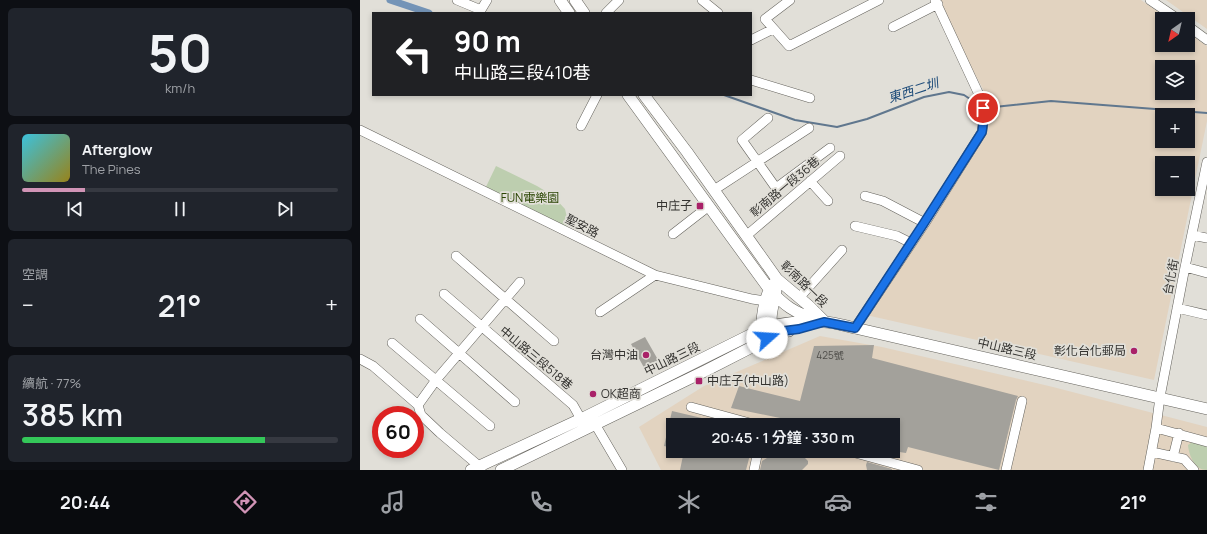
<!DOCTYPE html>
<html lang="zh-TW">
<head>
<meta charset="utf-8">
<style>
  body { margin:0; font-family:Manrope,"Noto Sans TC",sans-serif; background:#20242c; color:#f1f3f6; height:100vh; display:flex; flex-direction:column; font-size:15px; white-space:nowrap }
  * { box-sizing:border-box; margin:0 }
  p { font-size:13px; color:#9ea1a6 }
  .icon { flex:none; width:22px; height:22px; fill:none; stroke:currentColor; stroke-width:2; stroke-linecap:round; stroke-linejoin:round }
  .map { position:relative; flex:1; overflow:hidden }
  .side { display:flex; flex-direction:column; gap:8px; padding:8px; background:#0d0f14; width:360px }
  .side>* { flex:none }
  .hud { position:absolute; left:12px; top:12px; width:380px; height:84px; border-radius:0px; box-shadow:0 2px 6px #0003; background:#202124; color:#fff; overflow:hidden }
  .needle { width:26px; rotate:214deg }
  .fabs { position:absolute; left:795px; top:12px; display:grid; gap:8px }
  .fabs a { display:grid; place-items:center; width:40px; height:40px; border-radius:0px; background:#171b24; box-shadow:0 2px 6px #0003; font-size:20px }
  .speed { position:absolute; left:12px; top:406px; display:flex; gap:8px; font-size:20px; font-weight:700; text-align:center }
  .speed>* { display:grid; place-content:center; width:52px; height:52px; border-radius:50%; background:#171b24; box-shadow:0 2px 6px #0003; line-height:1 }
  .speed .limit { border:6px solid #d22; background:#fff; color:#111 }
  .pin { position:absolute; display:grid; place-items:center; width:34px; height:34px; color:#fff; margin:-17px; border:2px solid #fff; border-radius:50%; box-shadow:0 1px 4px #0007 }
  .me { position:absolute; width:44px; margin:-22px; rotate:71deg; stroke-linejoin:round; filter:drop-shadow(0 0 3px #0008) }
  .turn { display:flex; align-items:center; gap:14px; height:84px; padding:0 16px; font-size:18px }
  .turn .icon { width:52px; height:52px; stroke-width:2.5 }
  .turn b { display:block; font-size:28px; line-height:34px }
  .big { font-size:30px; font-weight:600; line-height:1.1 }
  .side .card { flex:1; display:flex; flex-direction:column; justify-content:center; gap:6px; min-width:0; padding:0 14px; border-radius:6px; background:#20242c }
  .side .dial { align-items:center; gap:0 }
  .dial b { font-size:52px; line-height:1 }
  .song { display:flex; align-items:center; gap:12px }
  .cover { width:48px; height:48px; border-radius:6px; background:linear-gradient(135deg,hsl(190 70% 55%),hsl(50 70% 35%)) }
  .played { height:4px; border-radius:2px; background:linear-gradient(90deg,#d194b6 20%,#363941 20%) }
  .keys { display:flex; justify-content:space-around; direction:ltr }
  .heat { display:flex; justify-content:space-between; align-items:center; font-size:22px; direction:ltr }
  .charge { height:6px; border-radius:3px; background:linear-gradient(90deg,#34c759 77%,#363941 0) }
  .trip { position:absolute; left:306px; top:418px; width:234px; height:40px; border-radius:0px; background:#171b24; box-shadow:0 2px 6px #0003; font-weight:600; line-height:40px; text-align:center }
  .tab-bar { display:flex; height:64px; justify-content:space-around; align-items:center; background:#090b0e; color:#9ea1a6 }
  .tab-bar .icon { width:28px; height:28px }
  .tab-bar .on { color:#d194b6 }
  .tab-bar b { font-size:18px; color:#f1f3f6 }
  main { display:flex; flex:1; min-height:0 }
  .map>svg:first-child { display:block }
  .industrial { fill:#e2d3c0; fill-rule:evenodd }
  .green { fill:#bdceaf }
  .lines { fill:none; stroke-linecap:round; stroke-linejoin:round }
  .stream { stroke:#60778e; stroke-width:2 }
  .canal { stroke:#7494b7; stroke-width:7 }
  .building { fill:#a3a19b }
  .minor-casing { stroke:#64625c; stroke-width:10 }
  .major-casing { stroke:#64625c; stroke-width:12 }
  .minor { stroke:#fff; stroke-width:9 }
  .major { stroke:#fff; stroke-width:11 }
  .route-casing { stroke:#114b97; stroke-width:10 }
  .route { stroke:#1a73e8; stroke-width:7 }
  .poi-dot { fill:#a92168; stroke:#e1dfd8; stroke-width:1.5 }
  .labels { text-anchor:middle; stroke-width:3.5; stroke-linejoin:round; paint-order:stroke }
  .number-label { font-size:10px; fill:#4f4e4a }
  .street-label { font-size:12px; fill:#33322f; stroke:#e1dfd8 }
  .park-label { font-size:12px; fill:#2b4604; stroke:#e1dfd8 }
  .poi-label { font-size:12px; fill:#33322f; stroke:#e1dfd8; text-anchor:end }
  .water-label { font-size:13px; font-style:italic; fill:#1a4978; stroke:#e1dfd8 }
</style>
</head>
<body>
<main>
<section class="side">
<div class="card dial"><b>50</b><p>km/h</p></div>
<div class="card">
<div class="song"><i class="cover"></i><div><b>Afterglow</b><p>The Pines</p></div></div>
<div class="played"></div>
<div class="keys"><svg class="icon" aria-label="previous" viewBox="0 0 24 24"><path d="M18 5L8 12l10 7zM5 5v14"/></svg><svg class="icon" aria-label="pause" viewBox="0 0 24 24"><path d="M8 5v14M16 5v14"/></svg><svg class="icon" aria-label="next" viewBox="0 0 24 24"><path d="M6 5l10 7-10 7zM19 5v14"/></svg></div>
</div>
<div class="card"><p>空調</p>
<div class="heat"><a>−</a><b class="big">21°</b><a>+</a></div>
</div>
<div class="card"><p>續航 · 77%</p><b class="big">385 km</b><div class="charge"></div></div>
</section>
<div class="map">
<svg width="847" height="470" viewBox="0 0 847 470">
  <rect width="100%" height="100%" fill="#e1dfd8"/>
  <path class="industrial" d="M575,0H781L808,19H802V45H828V33L847,46V121L794,380L506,315L591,191L629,128L624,91ZM802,67H828V93H802ZM802,115H828V141H802ZM802,163H828V189H802Z
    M806,0H847V29Z
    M460,336L522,347L693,387L847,427V470H301L279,427L344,386ZM313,425H533V451H313Z"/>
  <path class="green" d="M136,166L177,186L192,195L205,209L208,222L205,231L124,191Z
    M834,441L847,444V470C835,470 829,456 828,445Z"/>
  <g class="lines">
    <path class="stream" d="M364,95L435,120L477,127L507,119L564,97L589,92L604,95L619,105
      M625,108L691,101L847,113"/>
    <path class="canal" d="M30,0L69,13"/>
  </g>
  <path class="building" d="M285,337L301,365L287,373L271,344Z
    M514,345L512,358L658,396L656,400L639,470L548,447L546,453L533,451V425H454L371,408L379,386L440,401L454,346Z
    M312,411L363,423L362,425H313V448L304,446Z
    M324,451H391L386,470H320Z
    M405,451H448L444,457L448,461V464L442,470H400L402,461L407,458Z
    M507,462L532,469V470H507L506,465Z"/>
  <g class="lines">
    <g class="minor-casing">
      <path id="minor" d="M97,0L121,10L127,0
        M342,0L358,13
        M430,0L405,19L429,46L519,0
        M790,0L818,19
        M246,13L259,0
        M828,26L847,40
        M533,27L578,4
        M391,40L413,29
        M391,80L450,98
        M408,118L382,140L416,188L470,148
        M221,126L237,95
        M0,130L295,275L392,299L412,302
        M450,181L468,201
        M354,190L449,128
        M505,196L523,201L565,223
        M495,226L537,236L551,243
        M313,234L349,206
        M832,235L847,238
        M386,236L480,156
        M96,256L194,341
        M825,267L847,273
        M84,294L213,405L221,419L225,423
        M439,298L482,250
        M817,308L847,315
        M240,312L295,275
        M60,319L155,402
        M495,328L565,223L622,132L624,116L622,101L575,0
        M32,343L130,426
        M0,359L13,366L58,405L61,415L80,433L119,466L121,470
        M58,405L76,380L160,282
        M331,407L397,425
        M235,424L262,470
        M796,428L847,442
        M488,451L558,470
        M792,452L824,459L834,470
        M813,457L819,433
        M394,470L398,451
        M646,470L662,401
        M788,470L796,428L800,397L825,267L847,162"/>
    </g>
    <g class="major-casing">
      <path id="major" d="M200,0L209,13
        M215,0L224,13
        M268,95L409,289C424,305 434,313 456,319
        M284,95L327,152L417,279L448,305L464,321
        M414,331C407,318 415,303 416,289
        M404,334C399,323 405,294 413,284
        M111,470L221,419L402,329C418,323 447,320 464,322C474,322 485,326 495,328L847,409
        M141,470L345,371L394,346L415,332L429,331"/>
    </g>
    <use href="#minor" class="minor"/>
    <use href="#major" class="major"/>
  </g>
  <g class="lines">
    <g class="route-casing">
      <path id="route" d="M407,338L416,332L439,329L464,322L495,328L564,223L622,132L624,116L623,108"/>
    </g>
    <use href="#route" class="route"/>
  </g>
  <g class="poi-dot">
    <rect x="336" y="202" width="8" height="8" rx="2"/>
    <circle cx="774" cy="351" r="4"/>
    <circle cx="286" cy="355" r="4"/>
    <rect x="335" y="377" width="8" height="8" rx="2"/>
    <circle cx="233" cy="394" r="4"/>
  </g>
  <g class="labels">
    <g class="number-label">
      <text x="470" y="359">425號</text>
    </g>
    <g class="street-label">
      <text transform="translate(425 187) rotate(-40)" y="4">彰南路一段36巷</text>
      <text transform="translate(222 226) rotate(27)" y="4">聖安路</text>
      <text transform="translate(811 277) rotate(-79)" y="4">台化街</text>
      <text transform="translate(444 284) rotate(44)" y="4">彰南路一段</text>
      <text transform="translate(647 349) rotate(13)" y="4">中山路三段</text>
      <text transform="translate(176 358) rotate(40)" y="4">中山路三段518巷</text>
      <text transform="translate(312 359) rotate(-26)" y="4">中山路三段</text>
    </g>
    <g class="park-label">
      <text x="170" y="202">FUN電樂園</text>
    </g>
    <g class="poi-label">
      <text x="332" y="210">中庄子</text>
      <text x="766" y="355">彰化台化郵局</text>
      <text x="278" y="359">台灣中油</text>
      <text x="347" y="385" text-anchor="start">中庄子(中山路)</text>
      <text x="241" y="398" text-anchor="start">OK超商</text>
    </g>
    <g class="water-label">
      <text transform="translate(553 90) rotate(-18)" y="5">東西二圳</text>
    </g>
  </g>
</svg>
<div class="fabs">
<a><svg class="needle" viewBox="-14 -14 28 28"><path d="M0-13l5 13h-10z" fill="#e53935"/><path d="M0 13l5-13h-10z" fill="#9ea1a6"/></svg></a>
<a><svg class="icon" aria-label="layers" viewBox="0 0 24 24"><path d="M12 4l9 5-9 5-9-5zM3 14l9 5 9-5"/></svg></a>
<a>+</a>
<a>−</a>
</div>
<div class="speed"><div class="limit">60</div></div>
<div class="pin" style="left:623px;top:108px;background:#d93025"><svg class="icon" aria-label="arrive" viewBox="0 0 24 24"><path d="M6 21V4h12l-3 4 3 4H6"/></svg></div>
<svg class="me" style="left:407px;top:338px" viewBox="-20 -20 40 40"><circle r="19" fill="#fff"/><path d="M0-13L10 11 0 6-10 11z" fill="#1a73e8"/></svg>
<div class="trip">20:45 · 1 分鐘 · 330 m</div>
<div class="hud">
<div class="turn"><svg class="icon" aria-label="left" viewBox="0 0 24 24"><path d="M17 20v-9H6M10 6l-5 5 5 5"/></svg><div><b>90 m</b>中山路三段410巷</div></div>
</div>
</div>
</main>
<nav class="tab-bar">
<b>20:44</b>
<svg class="icon on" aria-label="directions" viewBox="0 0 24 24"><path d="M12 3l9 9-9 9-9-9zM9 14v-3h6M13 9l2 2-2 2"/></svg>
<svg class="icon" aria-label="music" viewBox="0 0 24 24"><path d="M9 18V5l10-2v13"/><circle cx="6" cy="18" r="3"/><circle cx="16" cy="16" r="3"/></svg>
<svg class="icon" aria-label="phone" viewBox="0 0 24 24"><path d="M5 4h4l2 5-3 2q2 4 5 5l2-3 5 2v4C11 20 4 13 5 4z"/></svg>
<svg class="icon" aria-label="climate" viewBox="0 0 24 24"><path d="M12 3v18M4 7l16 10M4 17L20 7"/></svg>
<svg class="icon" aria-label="car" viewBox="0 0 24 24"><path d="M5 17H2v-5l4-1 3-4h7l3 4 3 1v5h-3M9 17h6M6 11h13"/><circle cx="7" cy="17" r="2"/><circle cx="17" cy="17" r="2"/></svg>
<svg class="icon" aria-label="filters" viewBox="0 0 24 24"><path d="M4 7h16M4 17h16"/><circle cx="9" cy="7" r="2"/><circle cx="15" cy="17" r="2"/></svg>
<b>21°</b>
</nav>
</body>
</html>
